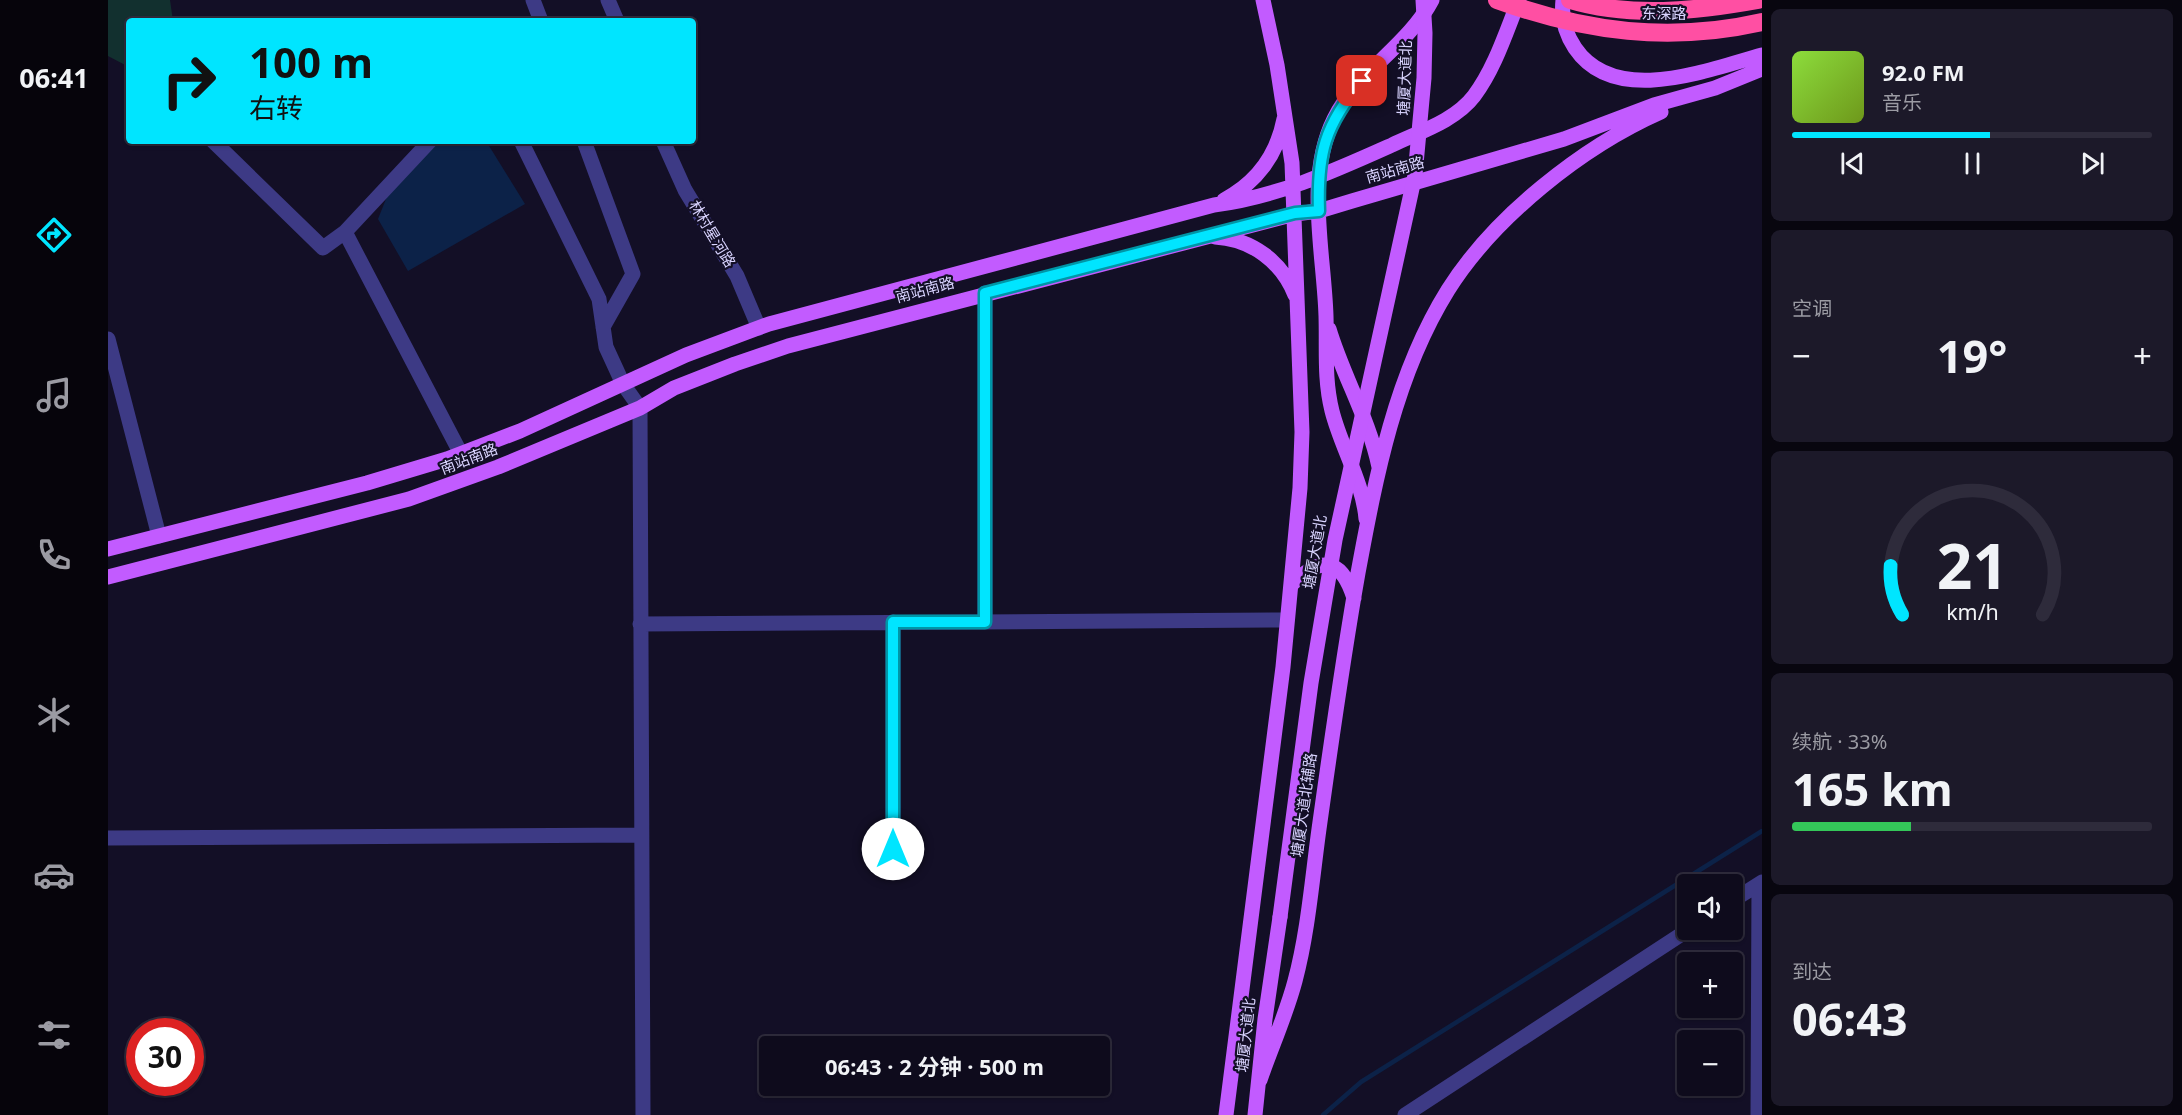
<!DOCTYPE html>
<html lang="zh">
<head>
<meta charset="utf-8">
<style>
  body { margin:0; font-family:"Noto Sans","Noto Sans SC",sans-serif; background:#1c1929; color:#f1f3f6; height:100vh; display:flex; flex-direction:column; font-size:22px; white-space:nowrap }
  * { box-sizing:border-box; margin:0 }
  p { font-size:20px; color:#9b9ba3 }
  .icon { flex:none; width:33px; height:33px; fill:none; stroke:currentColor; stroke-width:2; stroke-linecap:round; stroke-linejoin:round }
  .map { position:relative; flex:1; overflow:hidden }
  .panel { display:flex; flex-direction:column; gap:9px; padding:9px; background:#08060f; width:420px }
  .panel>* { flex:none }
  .hud { position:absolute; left:18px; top:18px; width:570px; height:126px; border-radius:6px; box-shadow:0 2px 4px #0004,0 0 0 2px #2e2b3b; background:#00e5ff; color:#111; overflow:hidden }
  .fabs { position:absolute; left:1569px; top:874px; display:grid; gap:12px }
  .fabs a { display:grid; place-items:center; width:66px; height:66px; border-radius:6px; background:#0e0b1c; box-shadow:0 2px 4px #0004,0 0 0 2px #2e2b3b; font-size:30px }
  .speed { position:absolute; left:18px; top:1018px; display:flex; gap:12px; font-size:30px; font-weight:700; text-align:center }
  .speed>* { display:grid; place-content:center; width:78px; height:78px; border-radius:50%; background:#0e0b1c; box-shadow:0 2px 4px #0004,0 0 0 2px #2e2b3b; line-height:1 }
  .speed .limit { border:9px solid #d22; background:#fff; color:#111 }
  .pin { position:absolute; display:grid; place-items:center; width:51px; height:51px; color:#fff; margin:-26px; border-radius:12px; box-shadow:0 3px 9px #0006 }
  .me { position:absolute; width:66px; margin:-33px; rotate:0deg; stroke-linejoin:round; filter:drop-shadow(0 0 4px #0008) }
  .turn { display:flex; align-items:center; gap:21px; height:126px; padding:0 24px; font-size:27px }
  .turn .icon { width:78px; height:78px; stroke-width:2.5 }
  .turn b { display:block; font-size:42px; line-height:51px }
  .big { font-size:45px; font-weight:700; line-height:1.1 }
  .panel .widget { flex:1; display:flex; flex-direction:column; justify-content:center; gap:9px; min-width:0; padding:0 21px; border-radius:9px; background:#1c1929 }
  .panel .dial { align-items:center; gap:0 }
  .dial svg { height:156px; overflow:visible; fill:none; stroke:#2e2b3b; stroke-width:7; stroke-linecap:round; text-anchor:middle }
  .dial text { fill:#f1f3f6; stroke:none }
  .song { display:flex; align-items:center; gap:18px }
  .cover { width:72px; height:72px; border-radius:9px; background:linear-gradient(135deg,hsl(90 70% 55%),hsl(80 70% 35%)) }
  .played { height:6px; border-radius:3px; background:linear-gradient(90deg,#00e5ff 55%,#2e2b3b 55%) }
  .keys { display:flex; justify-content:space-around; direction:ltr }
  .heat { display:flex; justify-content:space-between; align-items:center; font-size:33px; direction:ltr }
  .charge { height:9px; border-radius:4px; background:linear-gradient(90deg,#34c759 33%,#2e2b3b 0) }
  .trip { position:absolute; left:651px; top:1036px; width:351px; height:60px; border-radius:6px; background:#0e0b1c; box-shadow:0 2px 4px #0004,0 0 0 2px #2e2b3b; font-weight:700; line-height:60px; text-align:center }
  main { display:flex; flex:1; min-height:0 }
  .dock { display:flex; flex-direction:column; width:108px; justify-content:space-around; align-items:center; background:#06040b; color:#9b9ba3 }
  .dock .icon { width:42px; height:42px }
  .dock .selected { color:#00e5ff }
  .dock b { font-size:27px; color:#f1f3f6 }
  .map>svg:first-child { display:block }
  .green { fill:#12302f }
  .water { fill:#0c2248 }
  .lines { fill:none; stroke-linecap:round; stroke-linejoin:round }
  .stream { stroke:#0c2248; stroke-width:4.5 }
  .minor { stroke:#3d3a85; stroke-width:15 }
  .major { stroke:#c25bff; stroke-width:15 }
  .highway { stroke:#ff4fa3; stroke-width:18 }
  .major-bridge { stroke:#c25bff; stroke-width:15 }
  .highway-bridge { stroke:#ff4fa3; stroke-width:18 }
  .route-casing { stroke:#0095a6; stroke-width:15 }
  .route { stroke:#00e5ff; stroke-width:10 }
  .labels { text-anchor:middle; stroke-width:4.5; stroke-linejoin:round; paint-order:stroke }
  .street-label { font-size:15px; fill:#d9d4ff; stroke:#130f26 }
</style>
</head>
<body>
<main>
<nav class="dock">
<b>06:41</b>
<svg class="icon selected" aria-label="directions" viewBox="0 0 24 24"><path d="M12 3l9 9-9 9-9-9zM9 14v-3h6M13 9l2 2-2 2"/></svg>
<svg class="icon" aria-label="music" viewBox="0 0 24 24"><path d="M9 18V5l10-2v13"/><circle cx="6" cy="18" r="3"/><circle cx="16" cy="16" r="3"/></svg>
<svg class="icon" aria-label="phone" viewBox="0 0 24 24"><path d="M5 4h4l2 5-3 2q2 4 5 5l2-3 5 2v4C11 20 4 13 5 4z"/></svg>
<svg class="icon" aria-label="climate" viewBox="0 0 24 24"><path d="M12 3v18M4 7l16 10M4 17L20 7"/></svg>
<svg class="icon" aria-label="car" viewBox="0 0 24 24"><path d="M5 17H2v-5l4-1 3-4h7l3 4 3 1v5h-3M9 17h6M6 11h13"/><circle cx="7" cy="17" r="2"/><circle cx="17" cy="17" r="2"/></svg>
<svg class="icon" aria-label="filters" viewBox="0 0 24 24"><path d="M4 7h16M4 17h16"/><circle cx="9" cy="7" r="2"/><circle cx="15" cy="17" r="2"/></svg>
</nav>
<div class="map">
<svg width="1654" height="1115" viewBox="0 0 1654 1115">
  <rect width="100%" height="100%" fill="#130f26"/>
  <path class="green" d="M0,0H62L65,21H21V67L0,56Z"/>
  <path class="water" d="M329,141H378L417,204L300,271L270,219L282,189Z"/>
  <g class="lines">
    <path class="stream" d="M1215,1115L1253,1082L1654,831"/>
    <path class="minor" d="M425,0L433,21
      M500,0L509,21
      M105,141L215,248L237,232L322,141
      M413,141L491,299L498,347L515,384L532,408L535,1115
      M476,141L525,274L495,327
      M555,141L577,190L629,276L651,328
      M237,232L353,454
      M877,293V622
      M0,339L51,536
      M785,622V849
      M532,624L1179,620
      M0,838L533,835
      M1624,901L1654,882
      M1297,1115L1580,930
      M1650,1115L1651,884"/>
    <path class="major" d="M1455,0C1453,18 1457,33 1467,48C1507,107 1599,70 1654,55
      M1116,200C1148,183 1169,155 1176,119
      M1107,237C1144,239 1174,262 1187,295
      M1221,329C1235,376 1261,419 1271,467
      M1258,519C1255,482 1233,447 1224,411C1216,379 1219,349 1218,316C1216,252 1197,178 1226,119C1249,72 1300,46 1324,0
      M0,549L259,483L339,459L412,431L578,355L661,324L1106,205C1169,197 1226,171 1284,145C1311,132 1347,121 1366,96C1387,68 1398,32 1411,0
      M0,577L301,499L390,467L532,408L566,388L627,364L680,346L1187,214L1211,211L1244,201L1456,139L1546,105L1607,88L1654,69
      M1183,585C1212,556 1233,557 1246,598
      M1152,1080C1163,1048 1178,1015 1187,981C1200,932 1204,880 1211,829C1223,743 1235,658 1250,573C1268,476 1287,375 1340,290C1386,217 1474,147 1553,112
      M1118,1115L1175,667L1192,488L1194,432L1184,163L1169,65L1155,0
      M1147,1115L1157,1019L1172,917"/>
    <path class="highway" d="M1462,0C1522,18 1589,11 1650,0"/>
    <path class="major-bridge" d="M1172,917L1203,683L1227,540L1307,175L1316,78L1317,33L1315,0"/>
    <path class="highway-bridge" d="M1389,0C1477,32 1562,43 1654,22"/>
  </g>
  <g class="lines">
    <g class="route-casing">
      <path id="route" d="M785,849V622H877V293L1187,213L1211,211C1209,154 1217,124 1254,81"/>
    </g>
    <use href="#route" class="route"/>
  </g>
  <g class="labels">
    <g class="street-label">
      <text x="1556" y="19">东深路</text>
      <text transform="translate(1297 78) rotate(-88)" y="5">塘厦大道北</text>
      <text transform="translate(1287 170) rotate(-16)" y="5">南站南路</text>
      <text transform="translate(604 234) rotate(59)" y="5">林村星河路</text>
      <text transform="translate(817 290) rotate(-15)" y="5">南站南路</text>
      <text transform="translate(361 459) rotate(-21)" y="5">南站南路</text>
      <text transform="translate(1207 552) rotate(-80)" y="5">塘厦大道北</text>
      <text transform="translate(1196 805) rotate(-82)" y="5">塘厦大道北辅路</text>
      <text transform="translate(1138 1035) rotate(-84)" y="5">塘厦大道北</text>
    </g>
  </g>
</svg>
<div class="fabs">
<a><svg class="icon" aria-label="sound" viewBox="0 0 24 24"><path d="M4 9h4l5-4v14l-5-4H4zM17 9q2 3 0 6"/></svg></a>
<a>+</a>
<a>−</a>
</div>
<div class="speed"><div class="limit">30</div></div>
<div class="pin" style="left:1254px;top:81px;background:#d93025"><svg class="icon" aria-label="arrive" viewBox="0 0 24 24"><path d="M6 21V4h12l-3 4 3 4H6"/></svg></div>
<svg class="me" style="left:785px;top:849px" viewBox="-20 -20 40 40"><circle r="19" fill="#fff"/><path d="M0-13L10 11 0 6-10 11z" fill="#00e5ff"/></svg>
<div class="trip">06:43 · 2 分钟 · 500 m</div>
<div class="hud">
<div class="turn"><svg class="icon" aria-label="right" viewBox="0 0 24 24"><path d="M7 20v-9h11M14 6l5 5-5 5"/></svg><div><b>100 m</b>右转</div></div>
</div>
</div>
<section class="panel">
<div class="widget">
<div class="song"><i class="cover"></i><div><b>92.0 FM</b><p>音乐</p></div></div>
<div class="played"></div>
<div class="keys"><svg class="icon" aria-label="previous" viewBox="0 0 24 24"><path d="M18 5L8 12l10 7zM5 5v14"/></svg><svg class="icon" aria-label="pause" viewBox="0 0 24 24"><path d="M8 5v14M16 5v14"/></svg><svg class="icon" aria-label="next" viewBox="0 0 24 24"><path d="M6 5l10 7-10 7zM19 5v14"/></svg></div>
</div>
<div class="widget"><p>空调</p>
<div class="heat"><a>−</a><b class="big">19°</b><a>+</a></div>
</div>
<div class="widget dial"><svg viewBox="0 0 100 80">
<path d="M14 69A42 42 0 1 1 86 69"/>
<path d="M14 69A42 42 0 0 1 8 44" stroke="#00e5ff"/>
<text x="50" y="56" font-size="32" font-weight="700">21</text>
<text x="50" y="72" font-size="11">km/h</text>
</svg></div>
<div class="widget"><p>续航 · 33%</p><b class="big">165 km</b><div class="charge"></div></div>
<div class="widget"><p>到达</p><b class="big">06:43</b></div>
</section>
</main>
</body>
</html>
